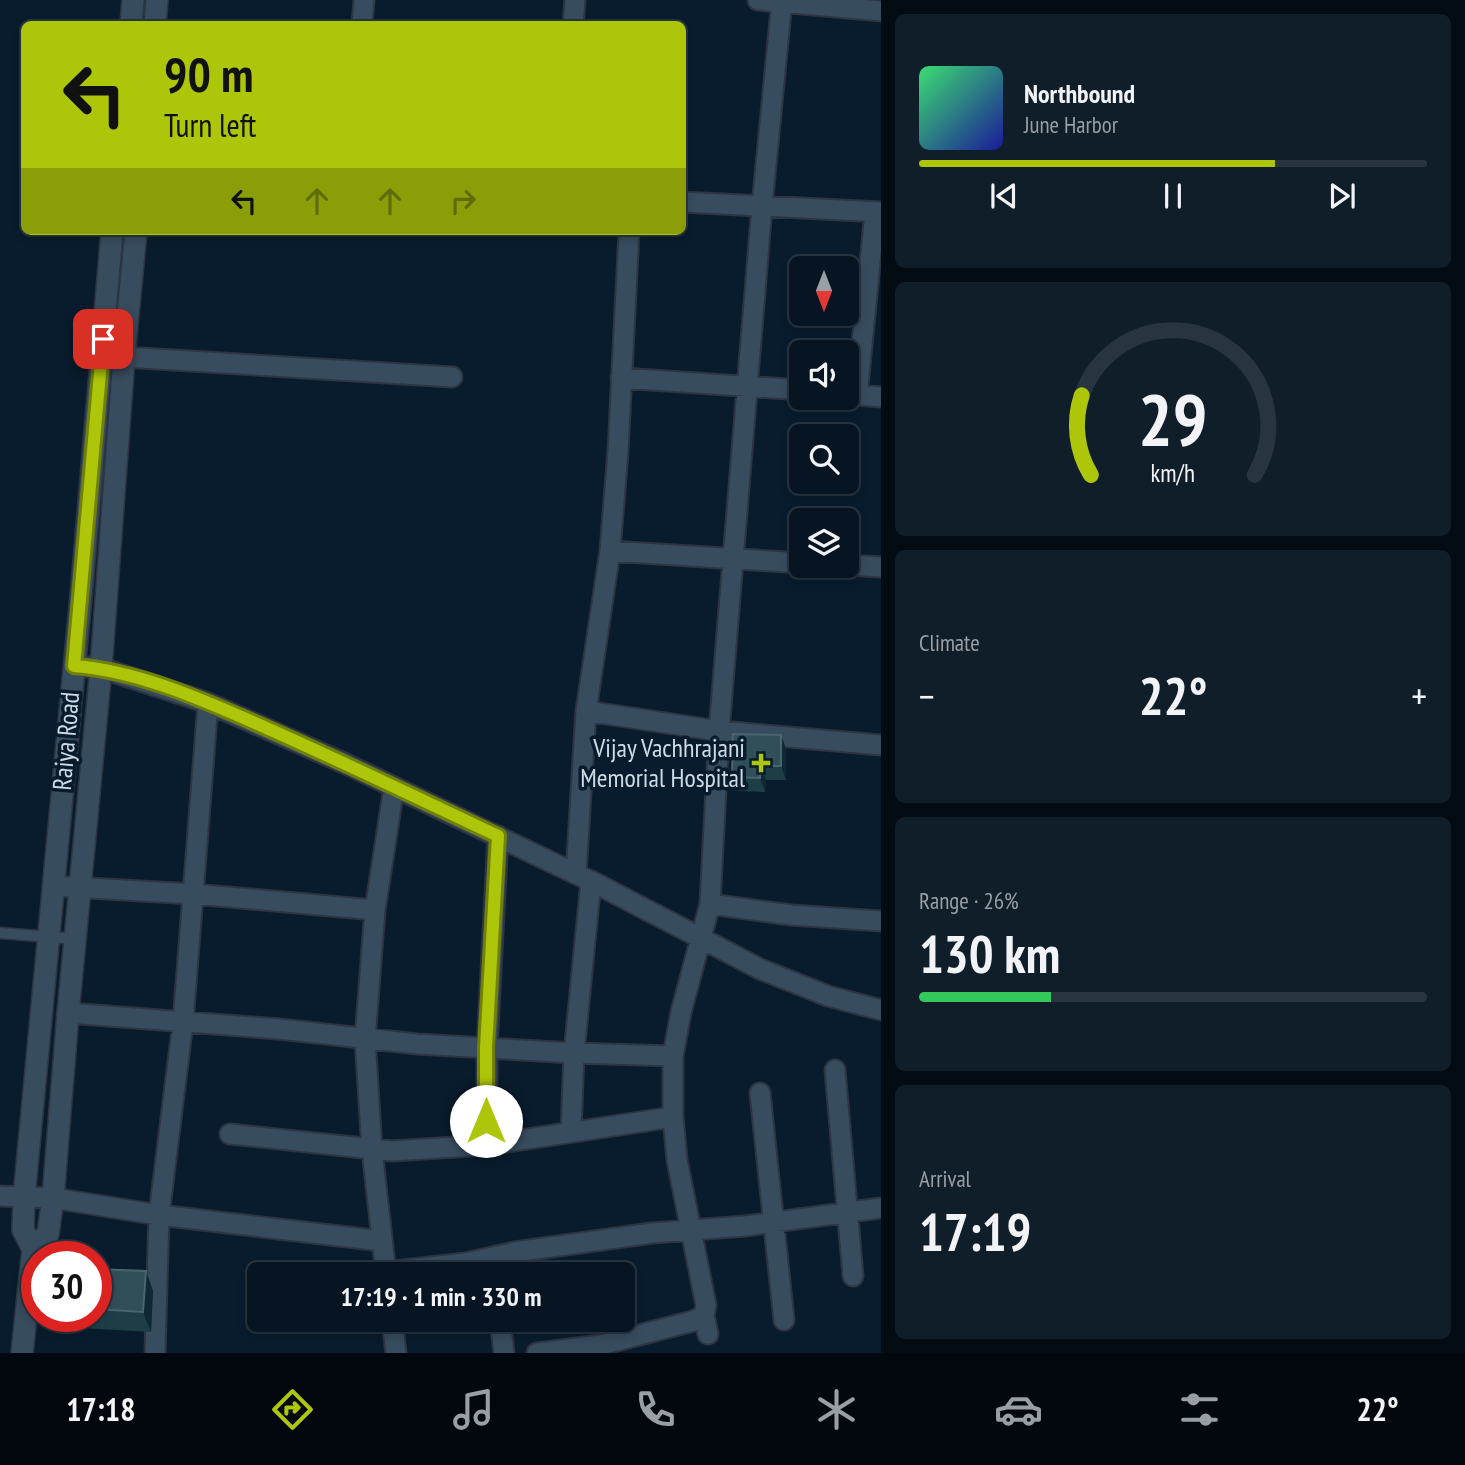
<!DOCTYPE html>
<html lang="en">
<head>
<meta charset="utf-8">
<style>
  body { margin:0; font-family:"PT Sans Narrow",sans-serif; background:#101e2a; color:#f1f3f6; height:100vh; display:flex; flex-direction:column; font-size:26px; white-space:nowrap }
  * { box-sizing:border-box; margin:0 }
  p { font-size:23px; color:#989fa5 }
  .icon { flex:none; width:38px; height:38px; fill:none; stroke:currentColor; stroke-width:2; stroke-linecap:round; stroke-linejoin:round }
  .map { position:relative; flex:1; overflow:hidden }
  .panel { display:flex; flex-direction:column; gap:14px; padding:14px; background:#040c13; width:584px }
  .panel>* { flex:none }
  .top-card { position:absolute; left:21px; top:21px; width:665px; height:214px; border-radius:10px; box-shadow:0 4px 10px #0003,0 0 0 2px #283440; background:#aec60a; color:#111; overflow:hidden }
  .needle { width:46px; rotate:180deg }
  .buttons { position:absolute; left:789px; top:256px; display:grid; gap:14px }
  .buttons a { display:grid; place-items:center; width:70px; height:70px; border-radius:10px; background:#071522; box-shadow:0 4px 10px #0003,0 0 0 2px #283440; font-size:35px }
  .speed { position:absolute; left:21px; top:1241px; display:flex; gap:14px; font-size:35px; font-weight:700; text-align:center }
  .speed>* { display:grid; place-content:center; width:91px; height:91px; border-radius:50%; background:#071522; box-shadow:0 4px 10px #0003,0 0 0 2px #283440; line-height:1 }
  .speed .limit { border:10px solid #d22; background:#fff; color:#111 }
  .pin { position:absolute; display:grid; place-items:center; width:60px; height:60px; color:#fff; margin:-30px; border-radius:14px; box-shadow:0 4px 10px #0006 }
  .me { position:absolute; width:77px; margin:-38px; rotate:0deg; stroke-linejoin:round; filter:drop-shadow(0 0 5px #0008) }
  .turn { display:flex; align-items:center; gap:24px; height:147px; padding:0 28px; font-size:32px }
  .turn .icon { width:91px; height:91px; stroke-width:2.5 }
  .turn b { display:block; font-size:49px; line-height:60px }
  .lanes { display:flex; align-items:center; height:66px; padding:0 28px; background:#0003; justify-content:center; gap:35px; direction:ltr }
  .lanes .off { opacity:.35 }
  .big { font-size:52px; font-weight:700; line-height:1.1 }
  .panel .card { flex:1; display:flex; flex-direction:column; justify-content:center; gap:10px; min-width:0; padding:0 24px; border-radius:10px; background:#101e2a }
  .panel .dial { align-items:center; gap:0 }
  .dial svg { height:182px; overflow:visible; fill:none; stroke:#283440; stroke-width:7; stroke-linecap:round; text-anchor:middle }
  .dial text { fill:#f1f3f6; stroke:none }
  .song { display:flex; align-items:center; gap:21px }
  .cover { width:84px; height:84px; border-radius:10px; background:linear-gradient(135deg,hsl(140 70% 55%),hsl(240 70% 35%)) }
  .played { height:7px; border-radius:4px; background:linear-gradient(90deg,#aec60a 70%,#283440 70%) }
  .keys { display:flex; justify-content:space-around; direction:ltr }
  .heat { display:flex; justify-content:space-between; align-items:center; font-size:38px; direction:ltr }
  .charge { height:10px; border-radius:5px; background:linear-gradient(90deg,#34c759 26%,#283440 0) }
  .trip { position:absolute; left:247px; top:1262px; width:388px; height:70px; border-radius:10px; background:#071522; box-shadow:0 4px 10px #0003,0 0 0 2px #283440; font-weight:700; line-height:70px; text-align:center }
  .dock { display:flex; height:112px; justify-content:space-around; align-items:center; background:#03080e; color:#989fa5 }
  .dock .icon { width:49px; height:49px }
  .dock .on { color:#aec60a }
  .dock b { font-size:32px; color:#f1f3f6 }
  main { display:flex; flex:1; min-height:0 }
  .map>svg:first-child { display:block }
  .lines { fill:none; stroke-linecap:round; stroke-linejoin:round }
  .lane-casing { stroke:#2d3542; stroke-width:13 }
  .street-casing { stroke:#2d3542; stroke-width:23 }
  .secondary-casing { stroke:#2d3542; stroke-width:24 }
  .lane { stroke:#384c5f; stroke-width:10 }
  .street { stroke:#384c5f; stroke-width:19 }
  .secondary { stroke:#384c5f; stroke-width:21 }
  .wall { fill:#1e3e47 }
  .shaded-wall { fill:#0e2935 }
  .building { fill:#314f58; stroke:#4a656e; stroke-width:2 }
  .route-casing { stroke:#718106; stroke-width:18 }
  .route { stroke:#aec60a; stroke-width:12 }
  .poi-dot { fill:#aec60a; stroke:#091c2d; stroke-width:2.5 }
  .labels { text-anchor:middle; stroke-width:7; stroke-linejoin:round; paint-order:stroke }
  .street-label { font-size:26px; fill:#cedbe6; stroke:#091c2d }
  .poi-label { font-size:26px; fill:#cedbe6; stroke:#091c2d; text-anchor:end }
</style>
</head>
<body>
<main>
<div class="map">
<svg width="881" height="1353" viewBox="0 0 881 1353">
  <rect width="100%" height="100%" fill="#091c2d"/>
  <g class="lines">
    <g class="lane-casing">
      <path id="lane" d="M0,933L76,939"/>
    </g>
    <g class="street-casing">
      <path id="street" d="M758,0L881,11
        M362,24L364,0
        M573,24L575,0
        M682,202L881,212
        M124,357L452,377
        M621,378L802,390
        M847,394L881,397
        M857,395L875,212
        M610,551L802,563
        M847,565L881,567
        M74,666L101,668L208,703L344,763L597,884L760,969L828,996L881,1010
        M586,711L719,731L881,745
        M576,874L586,711L610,551L618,451L629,231
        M53,886L194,894L375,910
        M710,904L791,915L881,921
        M68,1013L279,1029L417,1044L574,1053L673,1056
        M835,1070L853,1276
        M760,1093L784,1320
        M571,1132L574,1053L591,881
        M230,1134L392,1151L487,1145L673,1117
        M487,1145V1048L498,836
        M0,1196L53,1198L159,1215L382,1241
        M386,1272L466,1263L515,1252L652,1233L745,1226L881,1208
        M386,1274L372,1150L365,1039L375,910L394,787
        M392,1320L396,1353
        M500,1320L504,1353
        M708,1334L704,1316L706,1305L677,1160L673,1117V1056L681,1012L710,904L719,731L762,206L782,0
        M155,1353L159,1215L183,1022L208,703
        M537,1353L601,1345L693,1321L704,1316"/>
    </g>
    <g class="secondary-casing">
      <path id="secondary" d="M131,24L133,0
        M155,24L157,0
        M33,1249L48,1234L53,1198L68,1013L101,668L124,357L136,231
        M22,1353L33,1249L23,1230L24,1197L82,585L112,231"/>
    </g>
    <use href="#lane" class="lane"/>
    <use href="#street" class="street"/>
    <use href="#secondary" class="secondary"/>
  </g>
  <path class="wall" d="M781,735L786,749V780H766L765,792L737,791L732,777Z
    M96,1269L146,1271L153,1291L151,1332L64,1327L60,1316H96Z"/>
  <path class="shaded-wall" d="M781,735L786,749V780L781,766Z
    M761,766L766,780L765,792L760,778Z
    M146,1271L153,1291L151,1332L143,1312Z"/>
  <path class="building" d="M733,734L781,735V766H761L760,778L732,777Z
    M96,1269L146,1271L143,1312L96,1309Z"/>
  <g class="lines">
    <g class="route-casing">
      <path id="route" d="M103,339L74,666C141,671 210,703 271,730C347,764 422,800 498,836L486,1048V1121"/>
    </g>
    <use href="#route" class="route"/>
  </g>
  <path class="poi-dot" d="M757.5 752.5h7v7h7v7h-7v7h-7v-7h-7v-7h7z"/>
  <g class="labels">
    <g class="street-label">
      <text transform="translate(66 741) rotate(-85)" y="9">Raiya Road</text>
    </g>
    <g class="poi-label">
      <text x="745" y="757">Vijay Vachhrajani<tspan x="745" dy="30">Memorial Hospital</tspan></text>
    </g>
  </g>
</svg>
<div class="buttons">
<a><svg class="needle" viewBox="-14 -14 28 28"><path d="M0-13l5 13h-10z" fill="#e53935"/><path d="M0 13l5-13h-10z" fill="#989fa5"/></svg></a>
<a><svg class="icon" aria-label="sound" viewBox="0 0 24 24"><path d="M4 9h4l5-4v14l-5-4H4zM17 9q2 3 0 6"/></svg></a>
<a><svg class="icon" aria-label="search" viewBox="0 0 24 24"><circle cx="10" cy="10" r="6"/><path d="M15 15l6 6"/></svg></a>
<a><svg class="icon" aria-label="layers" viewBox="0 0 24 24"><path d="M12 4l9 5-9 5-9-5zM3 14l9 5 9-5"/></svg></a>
</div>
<div class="speed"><div class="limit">30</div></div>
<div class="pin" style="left:103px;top:339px;background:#d93025"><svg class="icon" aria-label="arrive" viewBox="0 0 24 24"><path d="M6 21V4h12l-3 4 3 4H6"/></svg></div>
<svg class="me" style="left:486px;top:1121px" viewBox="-20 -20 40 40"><circle r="19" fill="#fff"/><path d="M0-13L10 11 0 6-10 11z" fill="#aec60a"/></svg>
<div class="trip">17:19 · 1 min · 330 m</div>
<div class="top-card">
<div class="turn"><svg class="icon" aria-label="left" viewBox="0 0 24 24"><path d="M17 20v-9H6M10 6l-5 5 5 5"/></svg><div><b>90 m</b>Turn left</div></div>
<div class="lanes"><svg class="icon" aria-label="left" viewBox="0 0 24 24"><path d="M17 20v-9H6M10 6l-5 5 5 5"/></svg><svg class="icon off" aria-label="ahead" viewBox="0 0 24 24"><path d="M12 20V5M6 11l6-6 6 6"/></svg><svg class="icon off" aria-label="ahead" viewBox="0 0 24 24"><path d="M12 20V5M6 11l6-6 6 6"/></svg><svg class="icon off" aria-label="right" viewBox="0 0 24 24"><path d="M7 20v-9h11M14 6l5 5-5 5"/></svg></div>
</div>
</div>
<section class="panel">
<div class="card">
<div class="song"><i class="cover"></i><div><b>Northbound</b><p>June Harbor</p></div></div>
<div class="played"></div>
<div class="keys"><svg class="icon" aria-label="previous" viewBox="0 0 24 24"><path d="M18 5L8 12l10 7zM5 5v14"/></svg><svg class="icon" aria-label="pause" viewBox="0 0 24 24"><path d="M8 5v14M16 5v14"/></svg><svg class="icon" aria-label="next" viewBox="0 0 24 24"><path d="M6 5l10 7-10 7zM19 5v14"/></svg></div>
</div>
<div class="card dial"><svg viewBox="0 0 100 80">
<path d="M14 69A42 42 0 1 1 86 69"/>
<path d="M14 69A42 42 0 0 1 10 34" stroke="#aec60a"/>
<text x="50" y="56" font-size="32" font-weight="700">29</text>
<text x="50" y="72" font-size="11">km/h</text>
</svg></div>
<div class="card"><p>Climate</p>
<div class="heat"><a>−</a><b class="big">22°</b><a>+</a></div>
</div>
<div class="card"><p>Range · 26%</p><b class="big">130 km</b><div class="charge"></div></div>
<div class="card"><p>Arrival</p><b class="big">17:19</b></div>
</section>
</main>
<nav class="dock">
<b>17:18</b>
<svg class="icon on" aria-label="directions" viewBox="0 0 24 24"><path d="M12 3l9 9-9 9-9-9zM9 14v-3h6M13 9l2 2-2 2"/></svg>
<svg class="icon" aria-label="music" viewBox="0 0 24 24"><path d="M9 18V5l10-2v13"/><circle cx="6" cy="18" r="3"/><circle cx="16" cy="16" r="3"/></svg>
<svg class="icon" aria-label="phone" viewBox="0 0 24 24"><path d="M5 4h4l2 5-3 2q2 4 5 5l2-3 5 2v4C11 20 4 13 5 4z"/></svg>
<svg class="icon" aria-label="climate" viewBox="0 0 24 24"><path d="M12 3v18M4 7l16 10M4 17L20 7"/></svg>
<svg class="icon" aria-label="car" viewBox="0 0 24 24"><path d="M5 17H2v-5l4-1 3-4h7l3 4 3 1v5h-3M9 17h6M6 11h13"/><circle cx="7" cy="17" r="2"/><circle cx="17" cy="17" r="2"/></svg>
<svg class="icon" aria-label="filters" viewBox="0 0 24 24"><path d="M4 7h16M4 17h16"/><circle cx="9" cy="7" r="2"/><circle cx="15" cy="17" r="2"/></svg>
<b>22°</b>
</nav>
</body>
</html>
